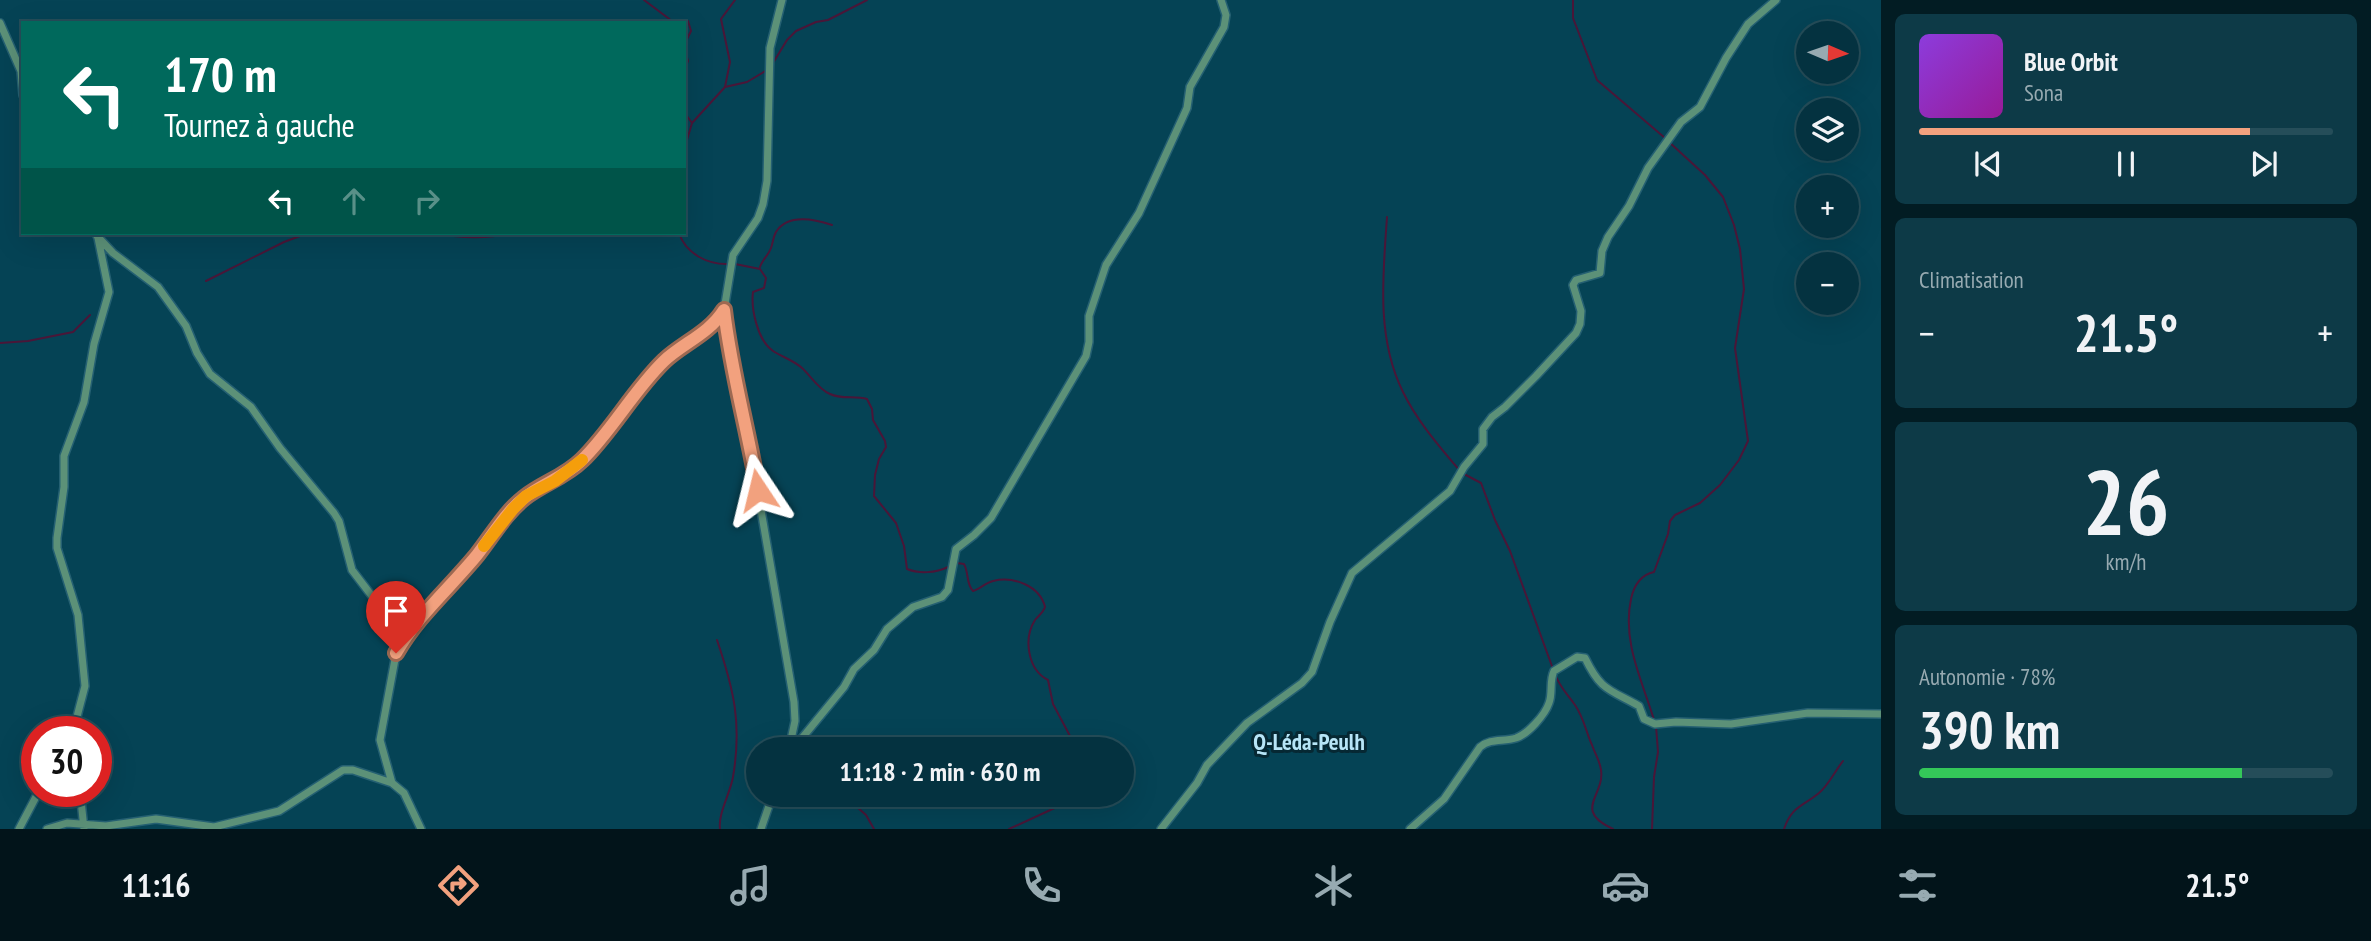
<!DOCTYPE html>
<html lang="fr">
<head>
<meta charset="utf-8">
<style>
  body { margin:0; font-family:"PT Sans Narrow",sans-serif; background:#0d3a47; color:#f1f3f6; height:100vh; display:flex; flex-direction:column; font-size:26px; white-space:nowrap }
  * { box-sizing:border-box; margin:0 }
  p { font-size:23px; color:#97aab1 }
  .icon { flex:none; width:38px; height:38px; fill:none; stroke:currentColor; stroke-width:2; stroke-linecap:round; stroke-linejoin:round }
  .map { position:relative; flex:1; overflow:hidden }
  .details { display:flex; flex-direction:column; gap:14px; padding:14px; background:#021c23; width:490px }
  .details>* { flex:none }
  .guide { position:absolute; left:21px; top:21px; width:665px; height:214px; border-radius:0px; box-shadow:0 7px 28px #0002,0 0 0 2px #254d59; background:#00695c; color:#fff; overflow:hidden }
  .needle { width:46px; rotate:92deg }
  .buttons { position:absolute; left:1796px; top:21px; display:grid; gap:14px }
  .buttons a { display:grid; place-items:center; width:63px; height:63px; border-radius:50%; background:#043240; box-shadow:0 7px 28px #0002,0 0 0 2px #254d59; font-size:35px }
  .speed { position:absolute; left:21px; top:716px; display:flex; gap:14px; font-size:35px; font-weight:700; text-align:center }
  .speed>* { display:grid; place-content:center; width:91px; height:91px; border-radius:50%; background:#043240; box-shadow:0 7px 28px #0002,0 0 0 2px #254d59; line-height:1 }
  .speed .limit { border:10px solid #d22; background:#fff; color:#111 }
  .pin { position:absolute; display:grid; place-items:center; width:60px; height:60px; color:#fff; margin:-72px -30px; border-radius:50% 50% 50% 0; rotate:-45deg; box-shadow:0 0 7px #0007 }
  .pin .icon { rotate:45deg }
  .me { position:absolute; width:77px; margin:-38px; rotate:350deg; stroke-linejoin:round; filter:drop-shadow(0 0 5px #0008) }
  .turn { display:flex; align-items:center; gap:24px; height:147px; padding:0 28px; font-size:32px }
  .turn .icon { width:91px; height:91px; stroke-width:2.5 }
  .turn b { display:block; font-size:49px; line-height:60px }
  .lanes { display:flex; align-items:center; height:66px; padding:0 28px; background:#0003; justify-content:center; gap:35px; direction:ltr }
  .lanes .off { opacity:.35 }
  .big { font-size:52px; font-weight:600; line-height:1.1 }
  .details .card { flex:1; display:flex; flex-direction:column; justify-content:center; gap:10px; min-width:0; padding:0 24px; border-radius:10px; background:#0d3a47 }
  .details .dial { align-items:center; gap:0 }
  .dial b { font-size:91px; line-height:1 }
  .song { display:flex; align-items:center; gap:21px }
  .cover { width:84px; height:84px; border-radius:10px; background:linear-gradient(135deg,hsl(270 70% 55%),hsl(300 70% 35%)) }
  .played { height:7px; border-radius:4px; background:linear-gradient(90deg,#f2a17e 80%,#254d59 80%) }
  .keys { display:flex; justify-content:space-around; direction:ltr }
  .heat { display:flex; justify-content:space-between; align-items:center; font-size:38px; direction:ltr }
  .charge { height:10px; border-radius:5px; background:linear-gradient(90deg,#34c759 78%,#254d59 0) }
  .trip { position:absolute; left:746px; top:737px; width:388px; height:70px; border-radius:35px; background:#043240; box-shadow:0 7px 28px #0002,0 0 0 2px #254d59; font-weight:600; line-height:70px; text-align:center }
  .menu { display:flex; height:112px; justify-content:space-around; align-items:center; background:#02141a; color:#97aab1 }
  .menu .icon { width:49px; height:49px }
  .menu .on { color:#f2a17e }
  .menu b { font-size:32px; color:#f1f3f6 }
  main { display:flex; flex:1; min-height:0 }
  .map>svg:first-child { display:block }
  .lines { fill:none; stroke-linecap:round; stroke-linejoin:round }
  .stream { stroke:#4a1638; stroke-width:2 }
  .minor-casing { stroke:#256072; stroke-width:10 }
  .minor { stroke:#5c9178; stroke-width:7 }
  .route-casing { stroke:#9d6952; stroke-width:18 }
  .route { stroke:#f2a17e; stroke-width:12 }
  .slow { stroke:#f59e0b; stroke-width:12 }
  .labels { text-anchor:middle; stroke-width:6; stroke-linejoin:round; paint-order:stroke }
  .quarter-label { font-size:23px; font-weight:bold; fill:#b7e5f7; stroke:#062833 }
</style>
</head>
<body>
<main>
<div class="map">
<svg width="1881" height="829" viewBox="0 0 1881 829">
  <rect width="100%" height="100%" fill="#054355"/>
  <g class="lines">
    <path class="stream" d="M644,0L672,21H688L691,31L684,45
      M1573,0V18L1597,80L1665,138
      M773,63L787,40L796,31L816,22L828,20L867,0
      M684,70L688,61L684,47
      M725,87L747,82L767,70
      M684,112L692,123L684,150
      M692,123L725,87L730,62L721,19L735,0
      M1387,217C1383,275 1376,338 1403,392C1417,421 1439,446 1460,471
      M429,233C454,237 485,240 509,233
      M679,233C686,254 708,265 729,264
      M735,264L760,269L766,278L764,288L753,292C751,308 757,340 773,351C782,357 793,360 802,368C811,376 818,389 830,394C842,400 855,395 867,399L872,409L873,420L885,441L886,447L879,459L875,475L874,496L896,523L904,546L907,569C919,574 936,573 948,567
      M760,267C762,260 768,256 771,248C773,243 773,237 776,232C788,213 814,219 832,225
      M206,281L284,242L308,233
      M0,343L28,341L73,332L90,315
      M1464,474L1481,483L1495,520L1510,551L1553,669
      M957,563L964,564C969,573 966,584 973,591C980,589 985,583 993,581C1014,576 1040,586 1045,607C1043,613 1039,615 1035,620C1023,639 1028,670 1048,680L1053,704L1070,736L1093,739L1097,749
      M717,640C734,690 742,724 733,777C730,794 718,813 720,829
      M1555,674C1560,688 1567,693 1575,705C1584,718 1586,732 1592,745C1595,754 1600,761 1601,770C1605,796 1572,810 1613,829
      M1654,720C1642,680 1622,642 1631,599C1634,585 1640,575 1654,572L1668,534L1670,521L1675,515L1700,503L1720,485L1739,460L1748,441L1735,348L1744,289L1740,249L1734,225L1723,197L1705,175L1669,142
      M848,799L866,815L874,829
      M1009,829L1059,806L1074,794
      M1652,829L1654,777L1658,752L1656,726
      M1784,829C1792,806 1802,807 1819,793C1828,786 1835,771 1843,761"/>
    <g class="minor-casing">
      <path id="minor" d="M0,23L21,71L23,95
        M97,236L113,253L158,287L186,326L197,353L210,374L251,407L280,448L334,513L339,521L352,570L375,600L392,630L396,654L380,740L392,783L404,793L421,829
        M724,310L729,353L750,446L794,702L795,721L789,749
        M396,654L409,630L425,611L448,590L513,509L526,496L555,481L582,460L664,361L706,331L724,310L733,255L758,218L763,204L767,181L770,48L782,0
        M73,732L85,686L78,615L57,548V538L64,487V456L84,402L94,344L109,292L98,238
        M793,749L844,687L854,669L874,650L887,629L913,607L942,597L948,590L956,549L974,535L991,518L1086,356L1089,342V316L1106,265L1139,213L1187,108L1190,87L1224,27L1226,15L1221,0
        M80,791L84,829
        M19,829L39,791
        M47,829L67,823L106,826L156,819L214,827L279,811L343,770H353L392,783
        M761,829L773,794
        M1161,829L1197,783L1207,765L1247,723L1302,683L1312,672L1330,622L1352,573L1450,491L1464,467L1483,444V429L1492,417L1505,407L1536,376L1576,333L1580,324L1581,311L1573,285L1576,280L1600,273L1602,251L1608,237L1629,206L1648,168L1681,122L1700,107L1726,58L1748,24L1776,0
        M1410,829L1444,799L1480,747C1491,738 1502,742 1516,738C1528,734 1545,715 1549,703C1553,693 1549,681 1554,671L1577,657L1585,658C1601,691 1609,689 1639,706L1644,719L1655,724L1676,722L1731,724L1808,713L1881,714"/>
    </g>
    <use href="#minor" class="minor"/>
  </g>
  <g class="lines">
    <g class="route-casing">
      <path id="route" d="M396,653C418,615 449,589 477,555C492,536 505,513 524,498C541,484 565,477 582,460C611,432 634,390 664,361C683,343 709,334 724,310C731,371 748,430 758,490"/>
    </g>
    <use href="#route" class="route"/>
    <path class="slow" d="M484,546L513,509L526,496L555,481L582,460"/>
  </g>
  <g class="labels">
    <g class="quarter-label">
      <text x="1309" y="750">Q-Léda-Peulh</text>
    </g>
  </g>
</svg>
<div class="buttons">
<a><svg class="needle" viewBox="-14 -14 28 28"><path d="M0-13l5 13h-10z" fill="#e53935"/><path d="M0 13l5-13h-10z" fill="#97aab1"/></svg></a>
<a><svg class="icon" aria-label="layers" viewBox="0 0 24 24"><path d="M12 4l9 5-9 5-9-5zM3 14l9 5 9-5"/></svg></a>
<a>+</a>
<a>−</a>
</div>
<div class="speed"><div class="limit">30</div></div>
<div class="pin" style="left:396px;top:653px;background:#d93025"><svg class="icon" aria-label="arrive" viewBox="0 0 24 24"><path d="M6 21V4h12l-3 4 3 4H6"/></svg></div>
<svg class="me" style="left:758px;top:490px" viewBox="-20 -20 40 40"><path d="M0-17L14 15 0 8-14 15z" fill="#f2a17e" stroke="#fff" stroke-width="4"/></svg>
<div class="trip">11:18 · 2 min · 630 m</div>
<div class="guide">
<div class="turn"><svg class="icon" aria-label="left" viewBox="0 0 24 24"><path d="M17 20v-9H6M10 6l-5 5 5 5"/></svg><div><b>170 m</b>Tournez à gauche</div></div>
<div class="lanes"><svg class="icon" aria-label="left" viewBox="0 0 24 24"><path d="M17 20v-9H6M10 6l-5 5 5 5"/></svg><svg class="icon off" aria-label="ahead" viewBox="0 0 24 24"><path d="M12 20V5M6 11l6-6 6 6"/></svg><svg class="icon off" aria-label="right" viewBox="0 0 24 24"><path d="M7 20v-9h11M14 6l5 5-5 5"/></svg></div>
</div>
</div>
<section class="details">
<div class="card">
<div class="song"><i class="cover"></i><div><b>Blue Orbit</b><p>Sona</p></div></div>
<div class="played"></div>
<div class="keys"><svg class="icon" aria-label="previous" viewBox="0 0 24 24"><path d="M18 5L8 12l10 7zM5 5v14"/></svg><svg class="icon" aria-label="pause" viewBox="0 0 24 24"><path d="M8 5v14M16 5v14"/></svg><svg class="icon" aria-label="next" viewBox="0 0 24 24"><path d="M6 5l10 7-10 7zM19 5v14"/></svg></div>
</div>
<div class="card"><p>Climatisation</p>
<div class="heat"><a>−</a><b class="big">21.5°</b><a>+</a></div>
</div>
<div class="card dial"><b>26</b><p>km/h</p></div>
<div class="card"><p>Autonomie · 78%</p><b class="big">390 km</b><div class="charge"></div></div>
</section>
</main>
<nav class="menu">
<b>11:16</b>
<svg class="icon on" aria-label="directions" viewBox="0 0 24 24"><path d="M12 3l9 9-9 9-9-9zM9 14v-3h6M13 9l2 2-2 2"/></svg>
<svg class="icon" aria-label="music" viewBox="0 0 24 24"><path d="M9 18V5l10-2v13"/><circle cx="6" cy="18" r="3"/><circle cx="16" cy="16" r="3"/></svg>
<svg class="icon" aria-label="phone" viewBox="0 0 24 24"><path d="M5 4h4l2 5-3 2q2 4 5 5l2-3 5 2v4C11 20 4 13 5 4z"/></svg>
<svg class="icon" aria-label="climate" viewBox="0 0 24 24"><path d="M12 3v18M4 7l16 10M4 17L20 7"/></svg>
<svg class="icon" aria-label="car" viewBox="0 0 24 24"><path d="M5 17H2v-5l4-1 3-4h7l3 4 3 1v5h-3M9 17h6M6 11h13"/><circle cx="7" cy="17" r="2"/><circle cx="17" cy="17" r="2"/></svg>
<svg class="icon" aria-label="filters" viewBox="0 0 24 24"><path d="M4 7h16M4 17h16"/><circle cx="9" cy="7" r="2"/><circle cx="15" cy="17" r="2"/></svg>
<b>21.5°</b>
</nav>
</body>
</html>
